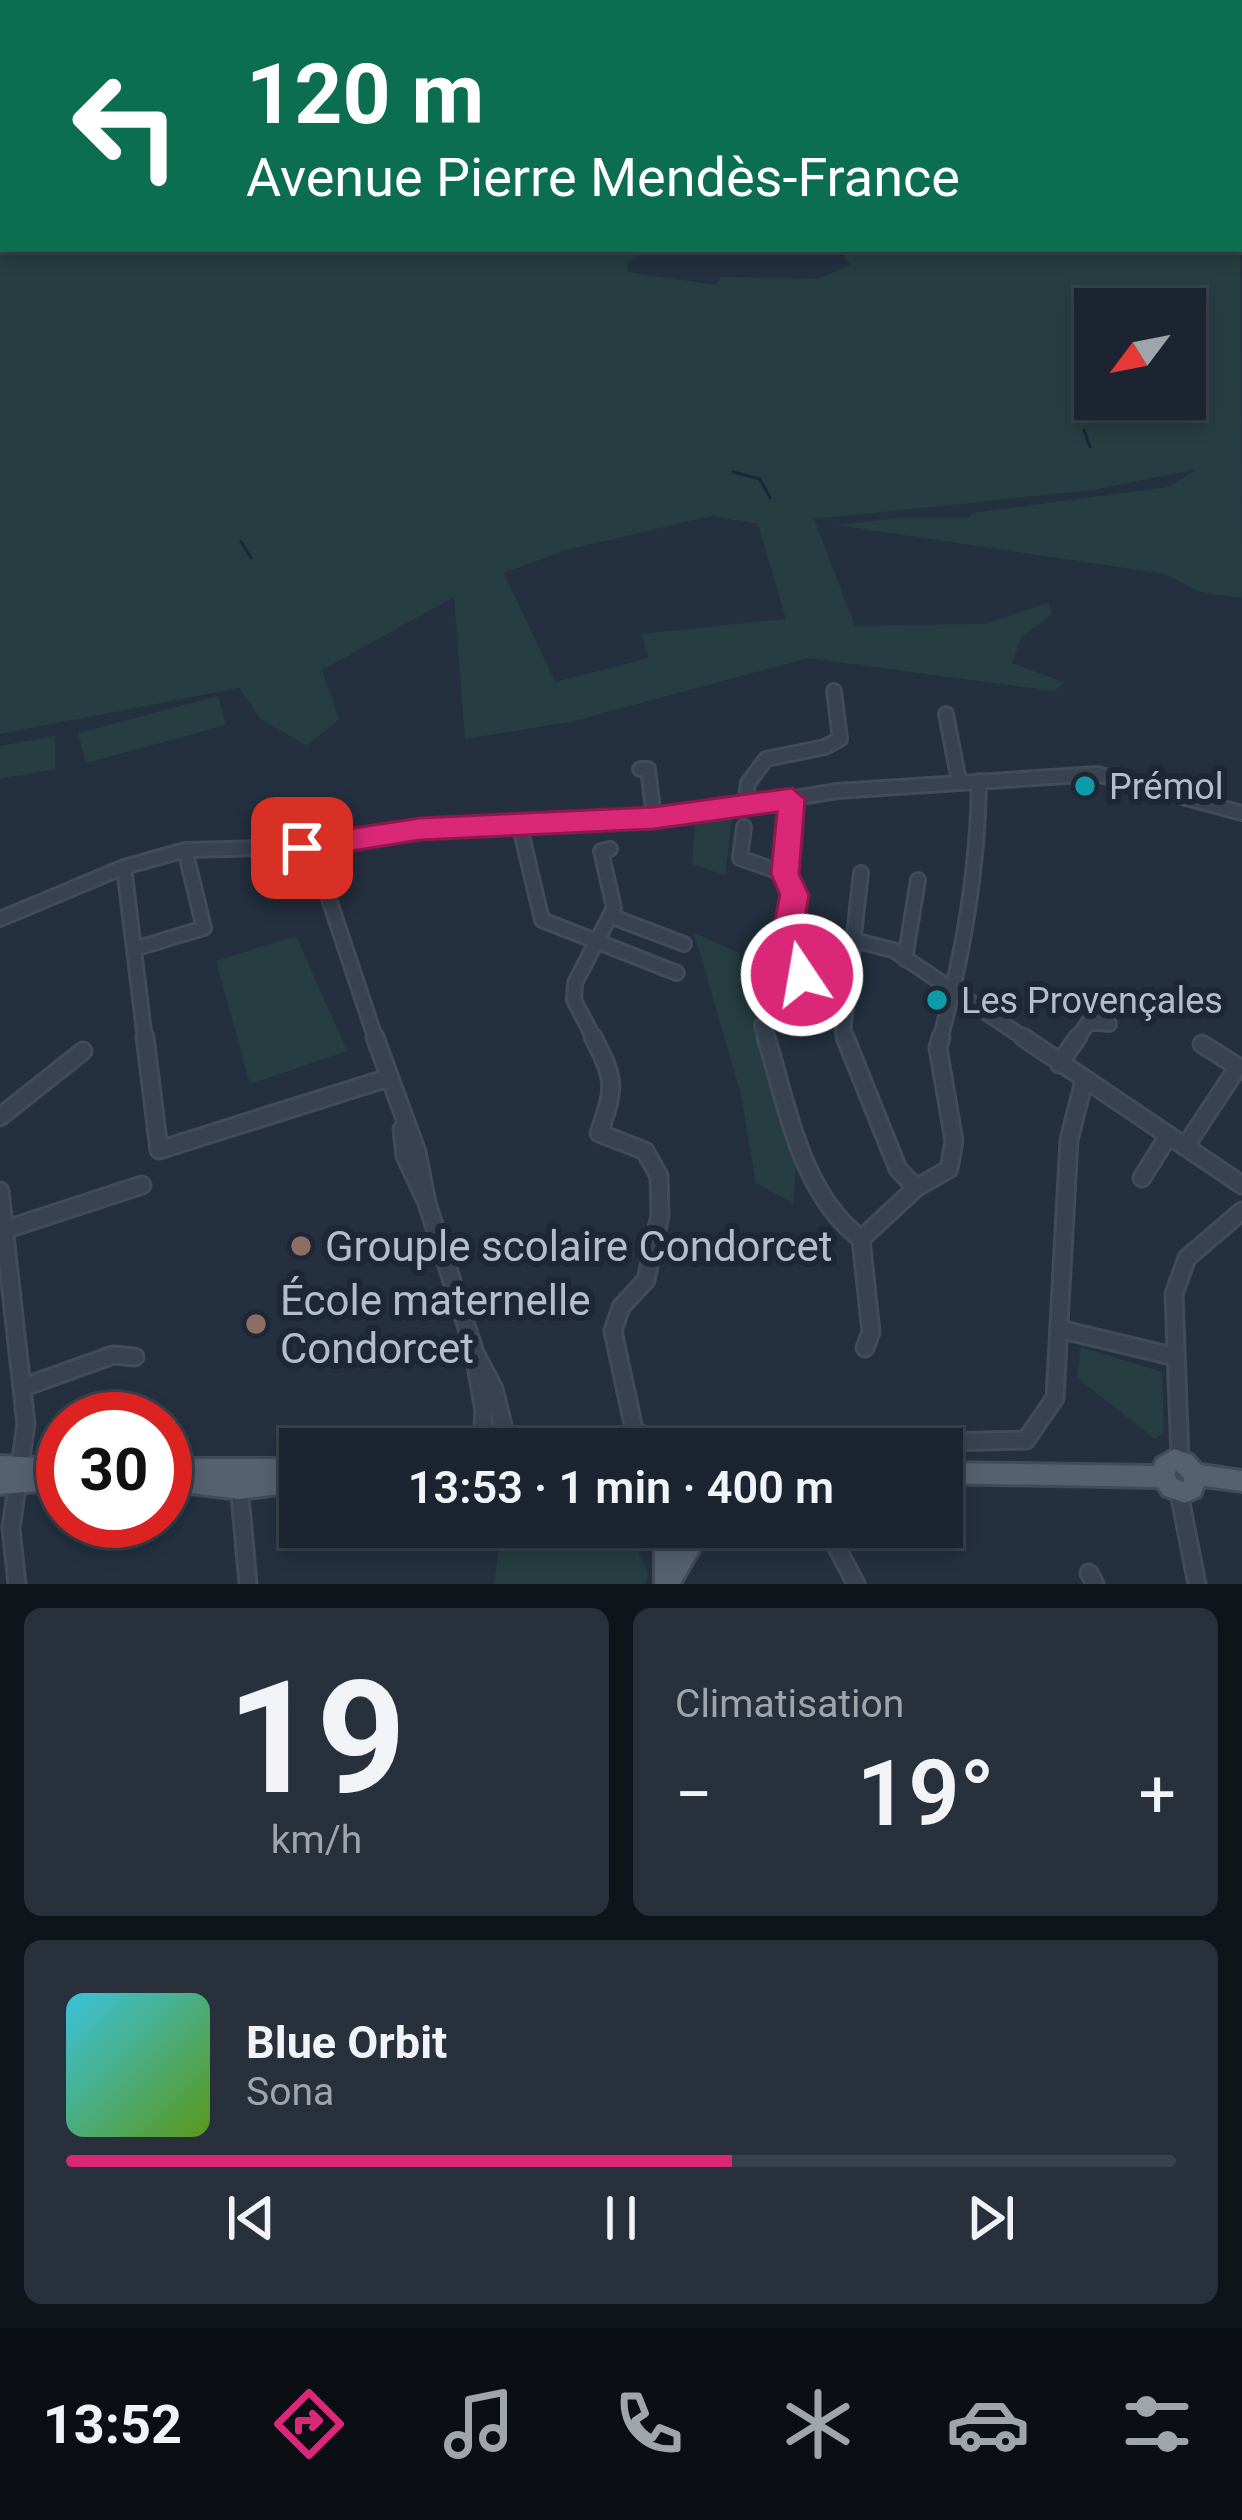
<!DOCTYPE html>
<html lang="fr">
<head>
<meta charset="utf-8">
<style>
  body { margin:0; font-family:Roboto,sans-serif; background:#28303c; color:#f1f3f6; height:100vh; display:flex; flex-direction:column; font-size:45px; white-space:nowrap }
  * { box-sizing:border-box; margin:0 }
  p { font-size:39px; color:#a0a4ab }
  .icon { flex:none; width:66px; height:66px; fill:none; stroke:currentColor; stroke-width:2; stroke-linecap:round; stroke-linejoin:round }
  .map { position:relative; height:1584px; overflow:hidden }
  .details { display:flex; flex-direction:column; gap:24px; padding:24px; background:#0f141a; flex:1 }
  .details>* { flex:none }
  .guide { position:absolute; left:0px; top:0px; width:1242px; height:252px; box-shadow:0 6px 18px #0003,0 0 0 3px #39414c; background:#0b6e4f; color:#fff; overflow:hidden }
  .needle { width:78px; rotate:238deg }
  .fabs { position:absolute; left:1074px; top:288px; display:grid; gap:24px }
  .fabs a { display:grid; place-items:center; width:132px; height:132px; border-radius:0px; background:#1b2430; box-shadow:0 6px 18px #0003,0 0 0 3px #39414c; font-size:60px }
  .speed { position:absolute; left:36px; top:1392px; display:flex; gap:24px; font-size:60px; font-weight:700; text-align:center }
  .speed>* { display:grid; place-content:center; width:156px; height:156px; border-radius:50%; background:#1b2430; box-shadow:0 6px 18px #0003,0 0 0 3px #39414c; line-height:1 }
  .speed .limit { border:18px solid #d22; background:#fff; color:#111 }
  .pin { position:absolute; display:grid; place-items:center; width:102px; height:102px; color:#fff; margin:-51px; border-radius:24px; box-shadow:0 6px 18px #0006 }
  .me { position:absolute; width:132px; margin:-66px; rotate:348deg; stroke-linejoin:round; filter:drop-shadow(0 0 9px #0008) }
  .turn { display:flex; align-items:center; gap:42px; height:252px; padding:0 48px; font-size:54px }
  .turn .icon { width:156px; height:156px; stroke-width:2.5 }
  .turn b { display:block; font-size:84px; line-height:102px }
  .big { font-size:90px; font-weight:600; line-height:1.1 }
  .details .card { flex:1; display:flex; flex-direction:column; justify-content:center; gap:18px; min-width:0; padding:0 42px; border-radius:18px; background:#28303c }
  .details .dial { align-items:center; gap:0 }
  .dial b { font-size:156px; line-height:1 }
  .song { display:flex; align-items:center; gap:36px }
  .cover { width:144px; height:144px; border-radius:18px; background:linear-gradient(135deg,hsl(190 70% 55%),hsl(90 70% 35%)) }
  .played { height:12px; border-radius:6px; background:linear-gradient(90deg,#db2777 60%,#39414c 60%) }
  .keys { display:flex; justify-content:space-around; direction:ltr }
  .heat { display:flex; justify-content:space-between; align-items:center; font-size:66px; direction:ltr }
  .details .tiles { flex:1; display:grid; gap:24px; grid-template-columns:1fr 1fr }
  .card:last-child { grid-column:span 2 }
  .trip { position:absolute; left:279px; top:1428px; width:684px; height:120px; border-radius:0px; background:#1b2430; box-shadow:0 6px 18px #0003,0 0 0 3px #39414c; font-weight:600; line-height:120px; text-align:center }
  .tab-bar { display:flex; height:192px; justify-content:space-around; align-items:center; background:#0b0e13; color:#a0a4ab }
  .tab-bar .icon { width:84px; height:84px }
  .tab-bar .active { color:#db2777 }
  .tab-bar b { font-size:54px; color:#f1f3f6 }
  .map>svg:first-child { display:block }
  .green { fill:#263e41; fill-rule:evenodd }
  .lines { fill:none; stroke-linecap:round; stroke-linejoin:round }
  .stream { stroke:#16273f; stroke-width:3 }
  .minor-far1-casing { stroke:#414b59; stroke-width:18 }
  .minor-casing { stroke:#414b59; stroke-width:21 }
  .major-casing { stroke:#414b59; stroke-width:6 }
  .minor-far1 { stroke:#384250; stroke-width:12 }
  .minor { stroke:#384250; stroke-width:15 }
  .major { fill:#566170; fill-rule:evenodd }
  .route { fill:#db2777; stroke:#8e194d; stroke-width:3 }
  .culture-dot { fill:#0f9aa8; stroke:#1d2735; stroke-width:4.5 }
  .education-dot { fill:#8d6e63; stroke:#1d2735; stroke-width:4.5 }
  .labels { text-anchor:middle; stroke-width:12; stroke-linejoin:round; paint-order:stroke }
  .poi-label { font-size:36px; fill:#b4bdcb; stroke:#1d2735; text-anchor:start }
  .near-poi-label { font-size:42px; fill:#b4bdcb; stroke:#1d2735; text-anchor:start }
</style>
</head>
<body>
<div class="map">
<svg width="1242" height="1584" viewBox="0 0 1242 1584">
  <rect width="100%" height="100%" fill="#243040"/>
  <path class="green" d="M0,0H1242L1239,34V3H3V249H649L626,264L629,272L716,285L721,277L817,279L851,265L838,249H1239V48L1242,598L1200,592L1165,574L836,525L900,518H969L972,513L1168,487L1195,471L1192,470L1094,490L814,519L855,626L984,624L1048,603L1052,614L1021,638L1012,663L1065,683L1054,691L808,658L574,721L465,739L454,597L322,670L339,719L307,746L261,719L239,688L0,734ZM1095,309H1185V399H1095ZM711,516L758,524L786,619L641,634L649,658L555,682L504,573L566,550Z
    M218,696L226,725L86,763L78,733Z
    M55,736V769L0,779V746Z
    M732,819L725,875L692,864L695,822Z
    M694,933L739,953L796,1165L793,1203L756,1183L741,1094Z
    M296,936L347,1051L250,1084L216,961Z
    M1081,1347L1162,1372L1164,1433L1155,1439L1077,1378Z
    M502,1527H642L639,1554L649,1575L645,1584H494Z"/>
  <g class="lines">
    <path class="stream" d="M1084,430L1090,447
      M733,472L760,479L770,498
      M241,542L251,558"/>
    <g class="minor-far1-casing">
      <path id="minor-far1" d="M946,714L959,781
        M640,769H648L654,818
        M745,806L748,783L766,759L825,747L840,739L834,691
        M519,823L542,920L677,973
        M744,827L740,858L785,874
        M311,845L376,1040
        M124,867L145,1040
        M613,917L684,944
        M0,919L124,867L185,850L302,847L420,829L693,815L837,791L1097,774L1242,813
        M853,940L893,950L1027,1040
        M134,949L204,928L185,850
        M905,959L918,880
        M595,1040L574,1000L575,983L614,908L601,851L610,849
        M767,1040L762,1026L803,975L787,935L795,895L785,874L792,799
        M846,1040L843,1033L861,873
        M940,1040C963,954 978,871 979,781
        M1076,1040L1089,1022L1109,1024"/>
    </g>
    <g class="minor-casing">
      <path id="minor" d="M145,1037L159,1150L388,1078
        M375,1037L417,1152L427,1203
        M593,1037C616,1081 615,1087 599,1133L645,1151L659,1176L660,1215L646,1280L621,1307L613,1331L634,1429L660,1449
        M766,1037C788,1107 800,1192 861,1239L871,1332L865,1348
        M845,1037L898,1169L916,1188L949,1169L954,1141L938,1048L941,1037
        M1023,1037L1242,1185
        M1059,1064L1078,1037
        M0,1117L83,1051
        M402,1129L405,1156L427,1203L475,1353L494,1389L508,1445
        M1185,1147L1238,1067L1202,1044
        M1142,1178L1168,1136
        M0,1191L26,1424L11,1528L17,1584
        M4,1230L142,1185
        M861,1239L916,1188
        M1059,1329L1176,1357
        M475,1360L484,1411L482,1442
        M24,1387L113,1355L135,1357
        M894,1443L1026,1440L1055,1398L1069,1140L1084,1081
        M1180,1459L1174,1294L1187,1258L1242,1211
        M239,1484L248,1584
        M1179,1493L1197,1584
        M826,1527L856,1584
        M1089,1573L1095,1584"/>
    </g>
    <g class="major-casing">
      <path id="major" d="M496,1429L518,1442L521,1449H465L468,1442Z
        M1174,1449L1192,1455L1201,1465L1242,1471V1491L1204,1486L1200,1496L1185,1503L1163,1495L1158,1487L942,1483V1463L1154,1466L1157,1459ZM1176,1470L1184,1478V1482L1177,1480L1174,1475Z
        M0,1456L63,1459V1489L0,1494Z
        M165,1459H300V1491L240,1499L165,1490Z
        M655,1527H677V1549L690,1527H713L680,1584H655Z"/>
    </g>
    <use href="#minor-far1" class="minor-far1"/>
    <use href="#minor" class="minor"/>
    <use href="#major" class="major"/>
  </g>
  <path class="route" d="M792,788L805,799L799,874L809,895L802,934L818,975L813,984L802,988L792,984L772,934L780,895L771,874L777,812L654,829L420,840L302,859L292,855L288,848L292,840L302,836L420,818L654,807Z"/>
  <g class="culture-dot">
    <circle cx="1085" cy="786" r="12"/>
    <circle cx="937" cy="1000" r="12"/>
  </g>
  <g class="education-dot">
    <circle cx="301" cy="1246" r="12"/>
    <circle cx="256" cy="1324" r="12"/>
  </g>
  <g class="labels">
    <g class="poi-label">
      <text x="1109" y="799">Prémol</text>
      <text x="961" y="1013">Les Provençales</text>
    </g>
    <g class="near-poi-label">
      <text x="325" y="1261">Grouple scolaire Condorcet</text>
      <text x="280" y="1315">École maternelle<tspan x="280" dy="48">Condorcet</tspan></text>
    </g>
  </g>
</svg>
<div class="fabs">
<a><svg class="needle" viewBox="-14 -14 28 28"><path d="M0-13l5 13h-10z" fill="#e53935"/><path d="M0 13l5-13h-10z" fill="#a0a4ab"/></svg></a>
</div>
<div class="speed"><div class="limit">30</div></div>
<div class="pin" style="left:302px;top:848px;background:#d93025"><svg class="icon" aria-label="arrive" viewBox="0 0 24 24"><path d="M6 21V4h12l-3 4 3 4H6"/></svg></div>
<svg class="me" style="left:802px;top:975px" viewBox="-20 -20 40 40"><circle r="17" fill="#db2777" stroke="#fff" stroke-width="3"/><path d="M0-11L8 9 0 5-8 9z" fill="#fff"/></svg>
<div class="trip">13:53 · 1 min · 400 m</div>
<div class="guide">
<div class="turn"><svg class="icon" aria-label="left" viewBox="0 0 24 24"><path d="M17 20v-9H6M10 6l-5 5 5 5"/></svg><div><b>120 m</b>Avenue Pierre Mendès-France</div></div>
</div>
</div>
<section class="details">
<div class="tiles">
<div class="card dial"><b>19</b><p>km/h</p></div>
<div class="card"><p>Climatisation</p>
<div class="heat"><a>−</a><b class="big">19°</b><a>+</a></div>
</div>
<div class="card">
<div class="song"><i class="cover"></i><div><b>Blue Orbit</b><p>Sona</p></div></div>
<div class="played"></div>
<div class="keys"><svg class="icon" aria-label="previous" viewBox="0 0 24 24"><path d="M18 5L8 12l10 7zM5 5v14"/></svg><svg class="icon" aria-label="pause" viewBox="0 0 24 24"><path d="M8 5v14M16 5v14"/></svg><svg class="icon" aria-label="next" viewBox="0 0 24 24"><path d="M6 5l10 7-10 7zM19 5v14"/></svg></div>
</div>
</div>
</section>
<nav class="tab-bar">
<b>13:52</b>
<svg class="icon active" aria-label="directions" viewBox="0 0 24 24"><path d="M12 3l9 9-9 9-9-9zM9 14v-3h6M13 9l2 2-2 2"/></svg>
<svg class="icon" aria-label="music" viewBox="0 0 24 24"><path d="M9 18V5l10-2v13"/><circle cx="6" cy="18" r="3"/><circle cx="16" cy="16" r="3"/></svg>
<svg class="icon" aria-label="phone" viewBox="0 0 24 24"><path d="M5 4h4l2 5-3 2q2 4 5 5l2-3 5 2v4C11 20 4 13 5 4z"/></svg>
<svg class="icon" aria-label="climate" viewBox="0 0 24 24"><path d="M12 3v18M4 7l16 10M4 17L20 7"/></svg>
<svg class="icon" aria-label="car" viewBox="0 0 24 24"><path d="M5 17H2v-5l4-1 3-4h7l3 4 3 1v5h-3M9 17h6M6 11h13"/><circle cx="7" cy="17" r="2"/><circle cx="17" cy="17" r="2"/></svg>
<svg class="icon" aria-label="filters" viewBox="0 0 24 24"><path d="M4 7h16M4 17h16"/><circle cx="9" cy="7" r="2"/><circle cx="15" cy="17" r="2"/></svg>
</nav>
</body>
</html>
